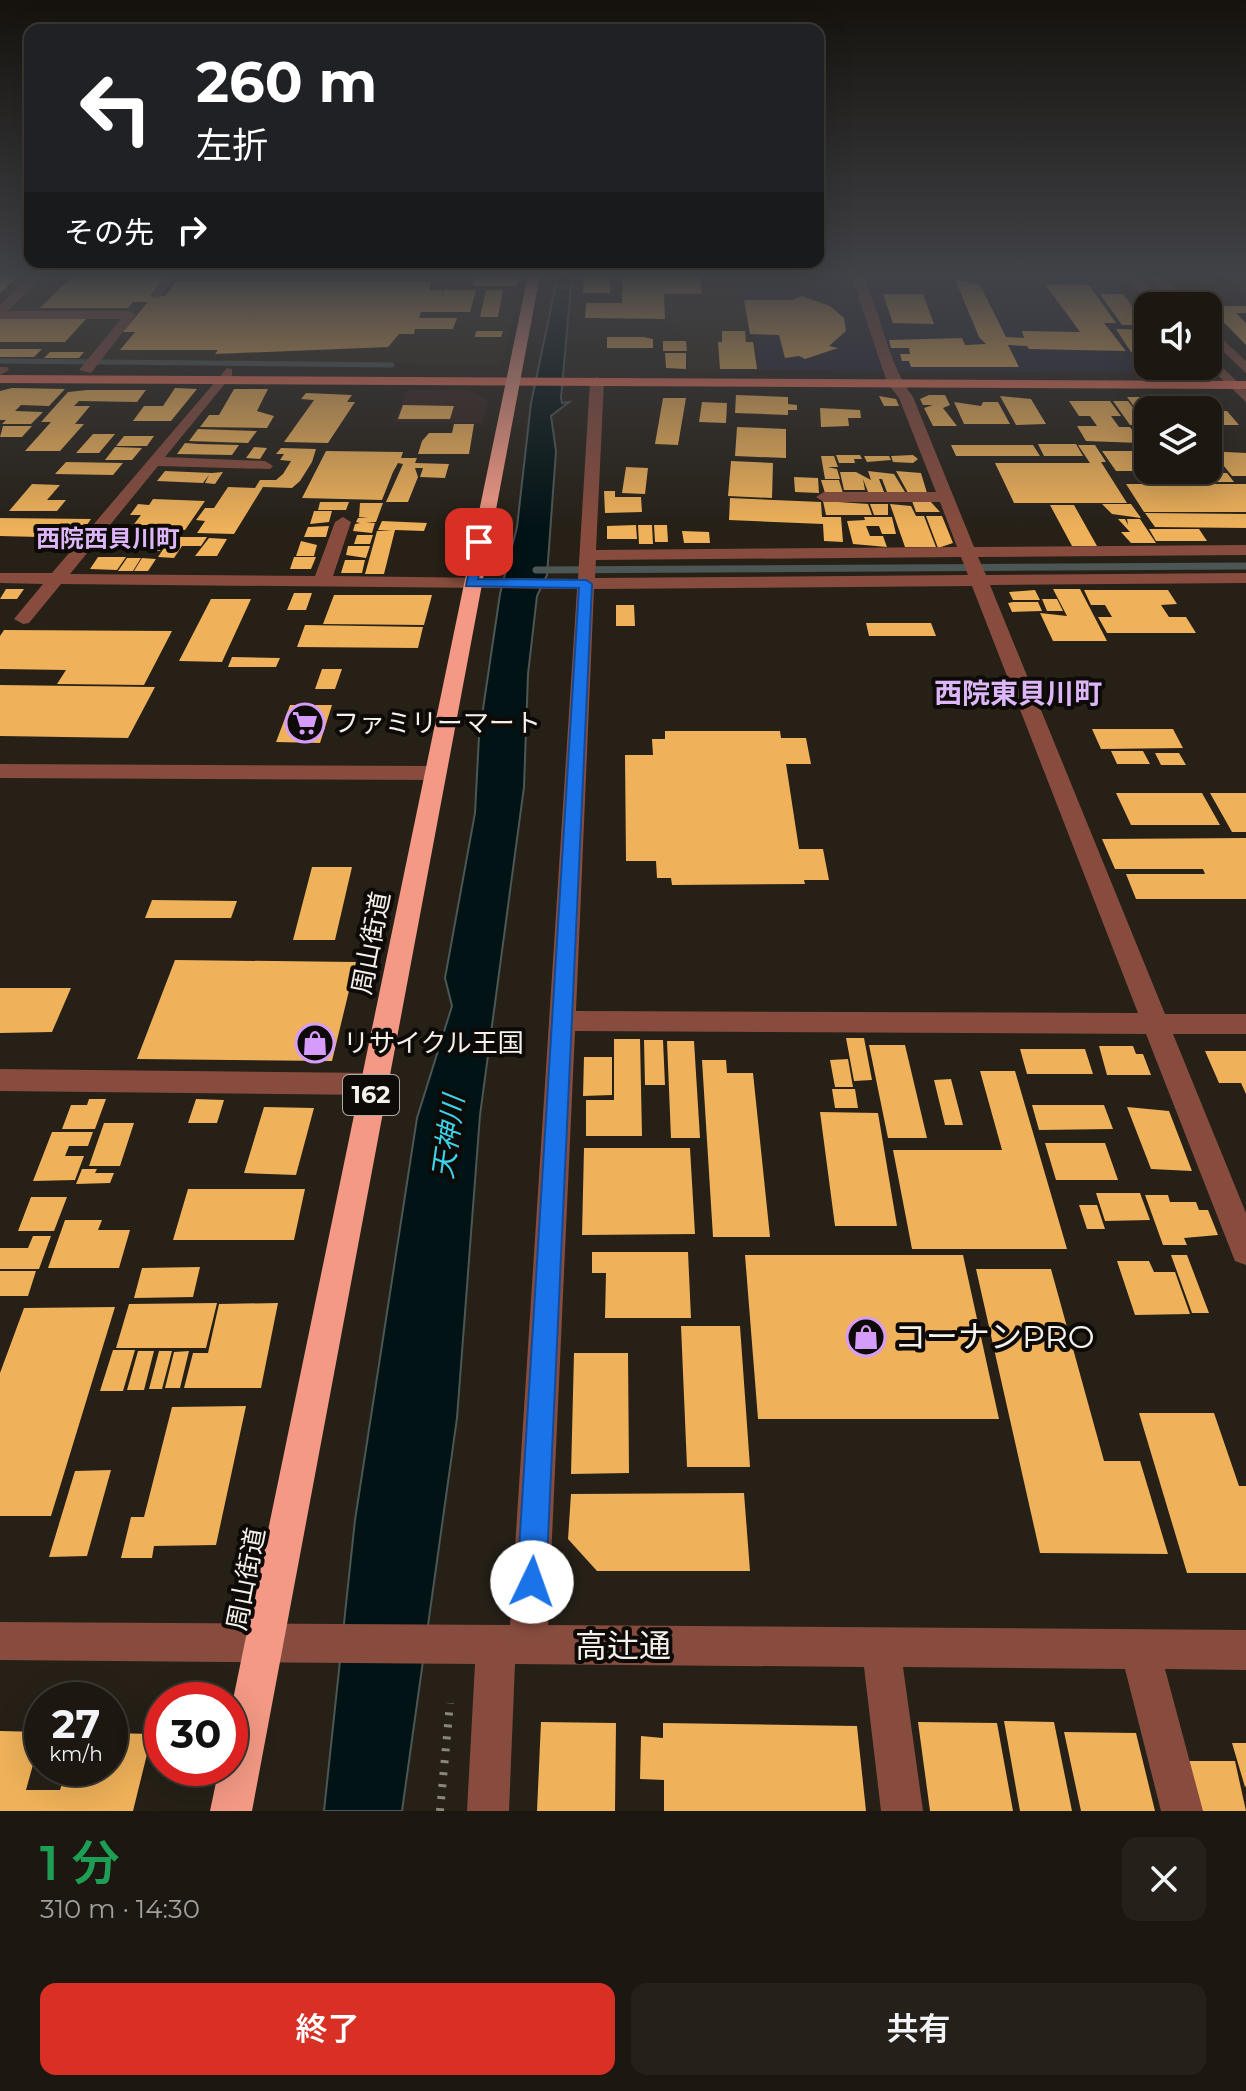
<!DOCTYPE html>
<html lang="ja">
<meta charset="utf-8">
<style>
:root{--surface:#1c1811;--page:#25211a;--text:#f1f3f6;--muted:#a0a09f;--line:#3a3731;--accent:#d93025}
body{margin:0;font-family:Montserrat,"Noto Sans JP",sans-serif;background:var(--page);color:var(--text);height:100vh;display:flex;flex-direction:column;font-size:30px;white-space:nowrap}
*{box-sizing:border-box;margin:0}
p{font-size:26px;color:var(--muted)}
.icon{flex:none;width:44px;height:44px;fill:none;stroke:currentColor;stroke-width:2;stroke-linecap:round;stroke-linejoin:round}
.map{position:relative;height:1811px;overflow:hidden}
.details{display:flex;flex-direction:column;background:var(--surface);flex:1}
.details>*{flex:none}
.hud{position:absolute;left:24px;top:24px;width:800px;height:244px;border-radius:16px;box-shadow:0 8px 32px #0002,0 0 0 2px var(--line);background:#202124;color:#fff;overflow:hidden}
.buttons{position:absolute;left:1134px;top:292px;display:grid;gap:16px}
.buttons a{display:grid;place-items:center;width:88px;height:88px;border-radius:16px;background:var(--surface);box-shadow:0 8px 32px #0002,0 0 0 2px var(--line);font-size:40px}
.speed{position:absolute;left:24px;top:1682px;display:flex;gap:16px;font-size:40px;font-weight:700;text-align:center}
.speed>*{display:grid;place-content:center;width:104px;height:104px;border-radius:50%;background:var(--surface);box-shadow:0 8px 32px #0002,0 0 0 2px var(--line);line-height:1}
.speed small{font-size:20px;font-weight:400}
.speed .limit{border:12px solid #d22;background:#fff;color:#111}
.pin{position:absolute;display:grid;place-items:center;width:68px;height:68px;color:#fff;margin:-34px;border-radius:16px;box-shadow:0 4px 12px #0006}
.me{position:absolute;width:88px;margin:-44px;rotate:3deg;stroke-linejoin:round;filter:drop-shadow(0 0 6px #0008)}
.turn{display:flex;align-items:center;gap:28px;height:168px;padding:0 40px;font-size:36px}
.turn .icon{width:104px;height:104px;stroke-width:2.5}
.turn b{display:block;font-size:56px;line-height:68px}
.then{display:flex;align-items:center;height:76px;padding:0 40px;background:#0003;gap:16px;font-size:30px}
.round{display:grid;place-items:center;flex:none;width:84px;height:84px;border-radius:16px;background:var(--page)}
.headline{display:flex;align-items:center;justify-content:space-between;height:136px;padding:0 40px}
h1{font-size:48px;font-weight:600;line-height:60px;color:#1e9e55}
.cta{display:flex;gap:16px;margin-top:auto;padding:16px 40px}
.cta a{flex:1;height:92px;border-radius:16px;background:var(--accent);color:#fff;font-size:32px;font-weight:600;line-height:92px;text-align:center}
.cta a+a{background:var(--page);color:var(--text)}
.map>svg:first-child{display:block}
</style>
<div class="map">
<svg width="1246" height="1811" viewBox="0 0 1246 1811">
<rect width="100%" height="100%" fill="#262017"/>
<path fill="#36231e" d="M407 390H468L488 399 482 423 394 422Z"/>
<path fill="#2f2717" d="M0 275H523L501 365 0 359Z
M701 275H736L748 334 755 335 759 370 688 369 687 341 666 319 664 294H702Z"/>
<path fill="#292636" d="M736 275H1107L1148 322V366H1172L1157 373 759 370 755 335H748Z"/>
<path fill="#1e5039" d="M212 275H466L454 280 209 279Z"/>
<path fill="#021315" stroke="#4b5655" stroke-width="2" d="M558 275H572L561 398 562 403 569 402 551 416 556 451 547 575 537 596 528 674 524 787 480 1115 457 1418 402 1811H324L355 1520 417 1118 452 1006 445 978 475 813 479 736 500 594 517 527 531 403Z"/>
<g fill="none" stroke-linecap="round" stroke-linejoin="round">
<path stroke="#4b5655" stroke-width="5" d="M0 361 392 365"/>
<path stroke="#4b5655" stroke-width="7" d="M536 570 1246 566"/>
</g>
<path fill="#efb159" d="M0 275H20L0 293Z
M73 275H167L150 296H165L176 282H431L429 290H443L441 299 444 290H476L470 312H421L419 318H457L453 329H415L414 334H399L388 347 215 354 218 350H120L135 332H123L148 302H133L128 308H40Z
M475 275H519L517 286H472Z
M584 275H610V293H583Z
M623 275H700L702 294H664L665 319 585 318 586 303H622Z
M955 279 980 285 1006 337 1024 338 1022 331 1080 332 1045 284 1089 285 1116 323H1104L1126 351 1029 349 1027 346 1008 345 1019 367H911L909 361H902L900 354H910L909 348H891L889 340 962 338 965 345 986 344 979 337Z
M486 290H503L498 317H480Z
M883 294H923L934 324 893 323Z
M1100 294H1123L1146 325H1122Z
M802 296 830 306 844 318 846 331 829 346 838 348 805 359 799 356 785 358 779 335 750 334 744 300H793Z
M1208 306H1246V313H1236L1246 323V345Z
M0 319H86L65 342H0Z
M1116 329 1148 330V352H1131Z
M476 331H503L501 337H475Z
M722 331H745L746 342H753L757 369H720L718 342H722Z
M607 337H644L653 339V348H607Z
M663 341H686L687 351H663Z
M0 349H42L34 357H0Z
M50 352H84L79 358H44Z
M665 353H686V369L666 368Z
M12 388 65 389 49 406 21 405 15 411 43 412 31 424H2L6 420H0V391Z
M175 388 197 389 171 421H133L144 406H163Z
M234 389H268L257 411 274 416 267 428 200 427 209 415H219Z
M87 390H146L137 402 79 401 74 406H90L75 424H84L60 451H25L51 422H41L68 392Z
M306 393 352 395 347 402H355L328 443 284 442 314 400 301 399Z
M736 395 788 397V404L797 405V410H788V415L735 413Z
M929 395H945L950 405 943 408 957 426H933L924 408 933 405H923L920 399Z
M879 396 896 399 899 406H884Z
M1000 396 1031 399 1046 424 1016 425Z
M1127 397H1142L1149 406H1143L1148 411V420H1144Z
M663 398H686L678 445 655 444Z
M1145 399H1159L1167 410H1154Z
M1069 401H1110L1121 416H1111L1119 427H1130L1141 443 1086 441 1077 426H1097L1090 416H1079Z
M1113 401H1128L1146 425H1130Z
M702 402 727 403 726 423 699 422Z
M954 402 981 406 983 402H998L1010 424H964Z
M403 405 454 406 450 419H398Z
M820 408 860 410 861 418H848L849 426 821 427Z
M1208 411H1227L1239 425H1208Z
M454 424H474L469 454H418L422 441 429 433H452Z
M3 426H32L22 437H0Z
M737 427 786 429V458L735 456Z
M198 429 257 431 248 443 189 441Z
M93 434H115L99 453H76Z
M124 436H154L147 446H116Z
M185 443 198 444 239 445 232 455 177 454Z
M1038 444H1076L1083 456H1044Z
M951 445H1033L1040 456H956Z
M1078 445H1095L1106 462H1101L1127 503H1014L995 463H1090Z
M115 447 142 448 132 460H105Z
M254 447 267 448 260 459 246 458Z
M281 448 316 449 312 462 300 481 292 488 263 487 234 534 197 533 205 521 196 520 205 508H214L228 487 255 488 260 480H276L283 474 291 461 280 460 284 454H276Z
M326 451 403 452 401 458H417L415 463 449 464 445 478 420 477 423 468H415L418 477 408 502H386L403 464 398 463 393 472 382 500 302 498Z
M1102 451H1148V471H1116Z
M1208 451 1246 453V476H1232L1224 466H1208Z
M836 455H860L862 459H854L855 463H839Z
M913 455 918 459 913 463 893 462 891 456Z
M821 456H834L838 467H828L837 469 840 479H825Z
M864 456H889L891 460 867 462Z
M731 461 773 463 772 498 728 496Z
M66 462 123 463 113 475 55 474Z
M626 467 648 468 645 494 622 493Z
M165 471 212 473 223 472 215 484 205 483 209 475 203 483 157 481Z
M868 471 894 474 905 492H887L882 479H879L884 492H868L863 479 865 490H844L840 472H856L871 480Z
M896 471 921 473 927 493H908Z
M1157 473H1227L1234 482H1163Z
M794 477 818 478 819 493 795 492Z
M821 480H839L843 493H825Z
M32 484 60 485 47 500H66L57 511H9Z
M1126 484H1246V512H1144Z
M604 491H615V497H641L642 512 605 513Z
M730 498 821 502 822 517H841L843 542 824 541 823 524 729 520Z
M153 499 205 501 185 530 131 528 141 515H130L138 504 149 505Z
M823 501 868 504 872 515H826Z
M912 501H930L940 512H916Z
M320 502H349L346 510H318Z
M360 503H383L376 522H366L375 523 372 533 353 531 355 524 360 523 356 522 358 518 368 517H359Z
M870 504H888V515H874Z
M890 504 911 506 916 516H924L936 547H905Z
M1102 504H1131L1141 518 1112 514Z
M1050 505H1074L1097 546H1072Z
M314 511H332L329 522 310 524Z
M1145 513 1246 514V528L1155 527Z
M926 516H942L953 543 938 548Z
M864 517H892L896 534H882L879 526H866L870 536H883L887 547 853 544 847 521 865 520Z
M0 518 91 519 78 538 0 536Z
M1118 519H1125L1128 525 1127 519H1140L1156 543H1131L1121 532H1130Z
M382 521 427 523 424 531 395 530 384 574H365L377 531H392L378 530Z
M636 525 637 539H607V526Z
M638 525H652L653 544H639Z
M654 525H667L668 542H655Z
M329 526 326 537H304L308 527Z
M1149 529H1199L1207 541H1156Z
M682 531 709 532 710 543H684Z
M115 533 143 534 133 548H105Z
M357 535H373L370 544H354Z
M144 536H170L160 551H148L153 541 148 548H135Z
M171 537H207L201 546H182L174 558 158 557Z
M209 538 227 539 217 556H195Z
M301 541 317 545 314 556H296Z
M348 546H370L366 558 346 555Z
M98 557H126L117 570 90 569Z
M294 557H316L311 569H290Z
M127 558H141L133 571H118Z
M142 558 156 559 148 571H134Z
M345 560H365L362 573H341Z
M6 589H24L17 599H0Z
M1053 589H1080L1107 641H1053L1040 613 1067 616Z
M1035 590 1040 600H1013L1009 592Z
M1084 590H1168L1177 604 1161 605 1169 617H1186L1196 633H1107L1098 617H1112L1105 605H1091Z
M294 593H312L306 610H287Z
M334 595H432L424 625 323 624Z
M211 599H251L222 662 179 661Z
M1042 599H1057L1063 611H1047Z
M1013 602H1038L1042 611 1012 612 1008 603Z
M616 605H634L635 626H616Z
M866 623H931L936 636H869Z
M305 625 423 627 418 648 297 647Z
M4 630 172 631 144 685 57 684 66 670 0 669V636Z
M232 657 280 658 276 667H228Z
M322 669H342L335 689H315Z
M0 685 155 687 128 738 0 736Z
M290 705H332L320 743 276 742Z
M1092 729H1173L1183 748 1101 749Z
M665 731H780L781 738H806L811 764H786L799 849H823L829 880H804L805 884 672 885 671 878H657L656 861H626L625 755H653L652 739H665Z
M1111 751H1143L1150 764H1117Z
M1155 753H1179L1186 765H1161Z
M1116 793H1202L1220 825H1131Z
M1210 793H1246V832H1232Z
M1246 838V899H1136L1126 874H1205L1203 869H1115L1102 839Z
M312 867H352L335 940H293Z
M152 900 237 901 231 918H145Z
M175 960 356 962 332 1061 137 1059Z
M0 988H71L52 1032 0 1033Z
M846 1038H864L872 1080 854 1081Z
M614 1039H640L642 1136H586V1100H614Z
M644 1040H663L665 1085H645Z
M667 1041H694L700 1138H671Z
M869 1045H905L927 1138H888Z
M1099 1046H1133L1136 1054H1143L1151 1075H1107Z
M1020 1049H1085L1093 1074H1027Z
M1205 1051H1246V1094L1241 1083H1219Z
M584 1057H612V1095L583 1096Z
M848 1059 853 1087H835L830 1060Z
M702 1060H726L727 1073H753L770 1237H713Z
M980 1071H1015L1067 1249H912L893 1150H1002Z
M951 1079 963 1125H945L934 1080Z
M832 1089H855L858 1108H835Z
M89 1099H106L95 1129H62L71 1105H87Z
M196 1099 224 1100 217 1123H188Z
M1032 1105H1104L1113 1129 1039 1130Z
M264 1107 314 1108 296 1175 244 1173Z
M1127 1107 1169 1111 1192 1171 1151 1169Z
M820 1112 878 1113 897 1226H835Z
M104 1123H134L120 1166H89Z
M52 1132H93L88 1146H69L65 1156H84L75 1180 33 1181Z
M1045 1143H1105L1118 1180H1056Z
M584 1148H690L695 1234 582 1235Z
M82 1169H97L95 1173H114L110 1183 76 1184Z
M188 1189H305L294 1240H173Z
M1096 1193H1140L1150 1220 1105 1221Z
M1145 1195H1168L1170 1202H1196L1199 1210H1208L1218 1235 1184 1238 1187 1245H1163Z
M31 1197H67L54 1231H18Z
M1079 1205H1097L1105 1229H1087Z
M65 1220H102L98 1230H130L119 1268H48Z
M33 1236H51L39 1269H0V1248H28Z
M592 1252H688L691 1318H605L606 1273H592Z
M745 1255H963L999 1419H758Z
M1171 1255H1187L1209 1313H1192Z
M1117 1261H1149L1154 1272H1175L1190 1314 1135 1315Z
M200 1267 193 1297 134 1298 142 1268Z
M976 1269H1051L1104 1461H1140L1168 1554 1040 1553Z
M0 1271H36L28 1296H0Z
M217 1303 206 1348H116L129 1304Z
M278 1303 261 1388H184L193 1353H208L219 1304Z
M115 1307 51 1516H0V1373L24 1308Z
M681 1326H740L750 1467H687Z
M113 1350H135L123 1391H100Z
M138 1351H154L144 1390H127Z
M159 1351H172L162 1389H149Z
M189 1351 180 1388H165L174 1352Z
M574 1353H628L629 1473 571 1474Z
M246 1406 216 1545 154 1546 152 1558H121L131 1517H144L172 1407Z
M1139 1413H1214L1239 1486H1246V1573H1187Z
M111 1470 87 1556 49 1557 75 1471Z
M744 1493 750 1571H597L568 1539 571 1494Z
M1004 1721 1054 1722 1072 1811H1020Z
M541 1722 616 1723 615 1811H537Z
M918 1722 997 1723 1013 1811H930Z
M663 1723 857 1726 866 1811H664V1780L640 1779 641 1736 663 1738Z
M0 1731 42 1732 26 1790H60L67 1768H110V1733L152 1734 133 1811H0Z
M1064 1732 1136 1733 1155 1811H1081Z
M1232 1743H1246V1786L1245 1787Z
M1183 1761H1235L1246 1811H1197Z"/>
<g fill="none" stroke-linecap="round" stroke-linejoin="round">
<path stroke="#8a867d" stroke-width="3" stroke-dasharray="1 3" stroke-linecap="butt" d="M553 288H580"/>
<path stroke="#8a867d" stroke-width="8" stroke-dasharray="3 9" stroke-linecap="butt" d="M440 1811 450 1703"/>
<path fill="#874c3e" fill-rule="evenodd" d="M32 275H44L8 311H130L136 315 91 373 79 370 121 319H0V305Z
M166 275H177L159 298H151Z
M851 275H862C882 315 887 362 913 397L974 547 1246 545V555L978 557 986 575 1246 573V583L990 585 1165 1014H1246V1034H1173L1246 1213V1265L1235 1261 1231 1251 1146 1034 575 1031 548 1625 1246 1630V1670L1165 1669 1203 1811H1161L1125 1669 903 1667 923 1811H881L864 1667 515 1664 509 1811H467L475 1664 0 1660V1622L510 1625 577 589 61 584 29 623 23 624 14 619 43 584 0 583V573H52L227 368 232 369V375L165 457 265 461 273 466 270 469 158 466 70 574 315 576 335 522 343 517 351 522 333 576 578 579 590 381 597 377 604 381 596 550 957 547 940 502H824L816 497 824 492H936L899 398 887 382ZM961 557 968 575 595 578 596 560ZM972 586 1138 1013 576 1011 594 589Z
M1125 275H1136L1165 306H1152Z
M1148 275H1160L1190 306H1177Z
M1208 326 1246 361V373L1208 337Z
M1208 354 1246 390V402L1208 366Z
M0 367H7L9 370 0 375Z
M0 764 436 766 447 773 436 780 0 778Z
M0 1069 374 1073 384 1076 388 1084 384 1092 374 1095 0 1091Z"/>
<path fill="#ed7157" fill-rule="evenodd" d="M0 375 1246 381V389L0 383Z"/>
<path fill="#f39985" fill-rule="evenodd" d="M528 275H540L252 1811H210L219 1768H230V1714Z"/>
</g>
<linearGradient id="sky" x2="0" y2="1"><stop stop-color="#15120d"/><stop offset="0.52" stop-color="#414247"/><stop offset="1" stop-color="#414247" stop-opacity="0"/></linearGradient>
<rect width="1246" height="529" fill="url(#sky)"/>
<path fill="#1a73e8" stroke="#114b97" stroke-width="2" d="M475 540 486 542 478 579 586 580 592 584 546 1582 542 1592 532 1596 521 1592 517 1582 579 588 466 586Z"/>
<defs>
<symbol id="supermarket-ring" viewBox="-11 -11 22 22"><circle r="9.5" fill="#0d0a07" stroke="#d59cfb" stroke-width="1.5"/><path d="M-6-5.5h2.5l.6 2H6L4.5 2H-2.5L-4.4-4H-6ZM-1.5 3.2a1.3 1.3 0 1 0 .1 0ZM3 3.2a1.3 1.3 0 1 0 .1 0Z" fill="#d59cfb"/></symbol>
<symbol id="shop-ring" viewBox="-11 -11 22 22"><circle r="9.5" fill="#0d0a07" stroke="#d59cfb" stroke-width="1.5"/><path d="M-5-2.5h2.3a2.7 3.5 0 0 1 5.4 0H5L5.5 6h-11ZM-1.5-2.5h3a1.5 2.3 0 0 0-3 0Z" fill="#d59cfb"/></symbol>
</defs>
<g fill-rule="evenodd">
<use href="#supermarket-ring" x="283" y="701" width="44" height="44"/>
<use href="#shop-ring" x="293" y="1021" width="44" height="44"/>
<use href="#shop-ring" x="844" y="1315" width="44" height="44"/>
</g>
<g text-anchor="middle" stroke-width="8" stroke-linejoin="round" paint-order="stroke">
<g font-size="24" font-weight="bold" fill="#ddb6f9" stroke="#0d0a07">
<text x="108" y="547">西院西貝川町</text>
</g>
<rect fill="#0d0a07" stroke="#afaca6" stroke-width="2" x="343" y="1075" width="56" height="40" rx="6"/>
<g font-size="24" font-weight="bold" fill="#f4f1ea">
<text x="371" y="1103">162</text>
</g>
<g font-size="26" fill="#f4f1ea" stroke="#0d0a07" text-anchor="start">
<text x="333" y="732">ファミリーマート</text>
<text x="343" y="1052">リサイクル王国</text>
</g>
<g font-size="26" fill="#f4f1ea" stroke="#0d0a07">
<text transform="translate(371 943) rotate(-79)" y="9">周山街道</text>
<text transform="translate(246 1579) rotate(-79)" y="9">周山街道</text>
</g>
<g font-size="28" font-weight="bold" fill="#ddb6f9" stroke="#0d0a07">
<text x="1018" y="703">西院東貝川町</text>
</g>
<g font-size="28" font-style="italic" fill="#3ad4e8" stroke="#0d0a07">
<text transform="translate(448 1137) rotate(-82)" y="10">天神川</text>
</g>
<g font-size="32" fill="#f4f1ea" stroke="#0d0a07" text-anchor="start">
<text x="894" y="1348">コーナンPRO</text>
</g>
<g font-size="32" fill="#f4f1ea" stroke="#0d0a07">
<text x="623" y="1657">高辻通</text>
</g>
</g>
</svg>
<div class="buttons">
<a><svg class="icon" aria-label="sound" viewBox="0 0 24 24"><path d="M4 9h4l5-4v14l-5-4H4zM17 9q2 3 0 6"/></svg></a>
<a><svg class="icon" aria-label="layers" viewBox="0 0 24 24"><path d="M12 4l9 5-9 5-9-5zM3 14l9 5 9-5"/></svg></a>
</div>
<div class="speed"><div>27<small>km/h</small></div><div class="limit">30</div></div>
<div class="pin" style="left:479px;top:542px;background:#d93025"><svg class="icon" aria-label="arrive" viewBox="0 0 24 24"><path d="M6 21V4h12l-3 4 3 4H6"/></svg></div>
<svg class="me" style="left:532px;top:1582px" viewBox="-20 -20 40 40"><circle r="19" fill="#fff"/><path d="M0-13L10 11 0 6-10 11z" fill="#1a73e8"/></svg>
<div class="hud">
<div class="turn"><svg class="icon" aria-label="left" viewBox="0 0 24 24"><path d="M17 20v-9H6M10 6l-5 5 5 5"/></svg><div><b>260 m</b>左折</div></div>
<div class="then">その先<svg class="icon" aria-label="right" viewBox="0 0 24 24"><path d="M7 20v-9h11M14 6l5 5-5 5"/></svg></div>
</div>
</div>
<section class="details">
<div class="headline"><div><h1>1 分</h1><p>310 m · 14:30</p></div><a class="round"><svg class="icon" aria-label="close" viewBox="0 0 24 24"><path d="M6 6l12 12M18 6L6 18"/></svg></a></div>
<div class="cta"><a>終了</a><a>共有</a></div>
</section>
